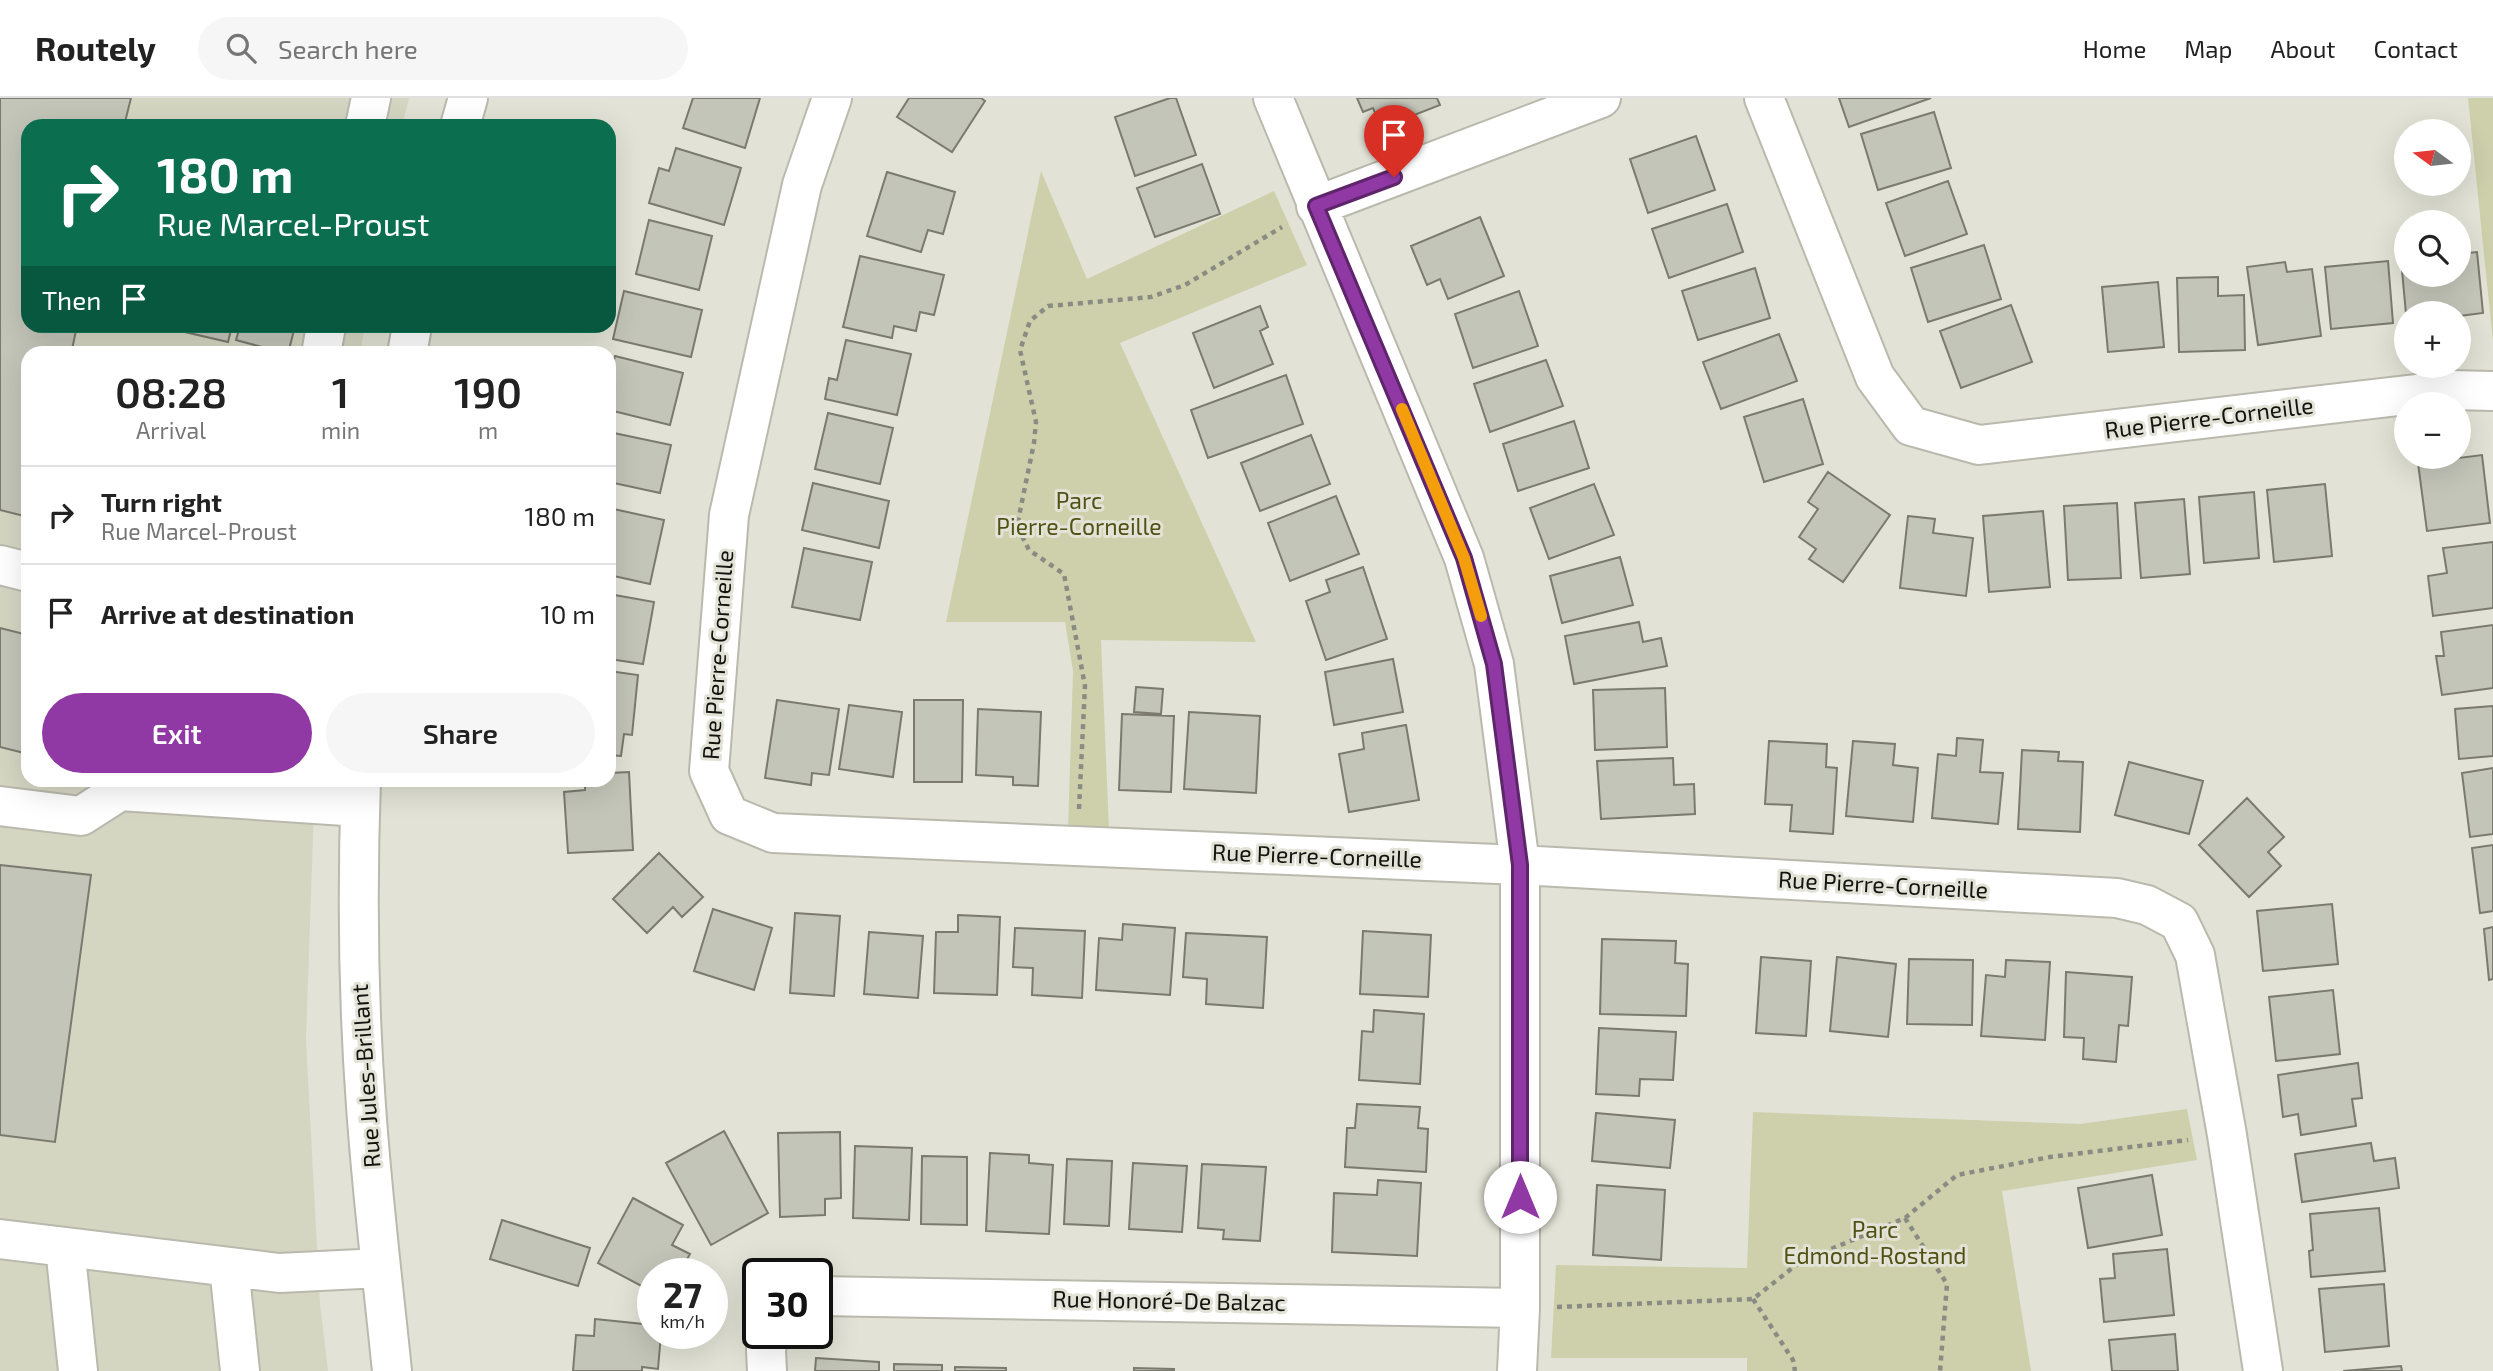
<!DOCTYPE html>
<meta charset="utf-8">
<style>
:root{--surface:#fff;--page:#f6f6f6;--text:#222;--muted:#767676;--line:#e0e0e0;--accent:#9039a5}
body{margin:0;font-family:"Exo 2",sans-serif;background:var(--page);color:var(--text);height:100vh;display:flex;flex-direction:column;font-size:26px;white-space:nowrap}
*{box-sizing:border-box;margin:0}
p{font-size:23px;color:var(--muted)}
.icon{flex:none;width:38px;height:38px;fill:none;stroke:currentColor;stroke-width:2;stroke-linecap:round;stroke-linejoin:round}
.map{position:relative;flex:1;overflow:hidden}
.details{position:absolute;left:21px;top:248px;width:595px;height:441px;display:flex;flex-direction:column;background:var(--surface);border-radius:21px;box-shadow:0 7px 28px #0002}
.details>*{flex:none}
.banner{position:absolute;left:21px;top:21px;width:595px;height:214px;border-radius:21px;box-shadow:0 7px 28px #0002;background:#0b6e4f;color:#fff;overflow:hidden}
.needle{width:46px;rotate:285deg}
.tools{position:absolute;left:2394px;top:21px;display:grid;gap:14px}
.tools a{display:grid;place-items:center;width:77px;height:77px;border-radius:50%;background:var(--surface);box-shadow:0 7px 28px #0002;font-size:35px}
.speed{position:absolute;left:637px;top:1160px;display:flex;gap:14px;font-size:35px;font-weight:700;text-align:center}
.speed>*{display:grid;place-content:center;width:91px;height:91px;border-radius:50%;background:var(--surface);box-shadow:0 7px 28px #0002;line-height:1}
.speed small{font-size:18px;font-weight:400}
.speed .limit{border:4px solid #111;border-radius:10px;background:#fff;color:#111}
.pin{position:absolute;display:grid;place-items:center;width:60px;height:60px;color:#fff;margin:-72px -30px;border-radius:50% 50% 50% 0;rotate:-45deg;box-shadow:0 0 7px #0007}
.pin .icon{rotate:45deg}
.me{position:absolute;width:77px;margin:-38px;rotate:0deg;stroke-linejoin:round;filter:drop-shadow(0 0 5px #0008)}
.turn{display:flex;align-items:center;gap:24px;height:147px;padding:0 21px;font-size:32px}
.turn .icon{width:91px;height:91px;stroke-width:2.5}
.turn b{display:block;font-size:49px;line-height:60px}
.then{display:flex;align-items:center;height:66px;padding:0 21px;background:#0003;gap:14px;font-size:26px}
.eta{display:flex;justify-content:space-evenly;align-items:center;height:119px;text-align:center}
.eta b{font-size:42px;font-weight:600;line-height:49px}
.primary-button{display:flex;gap:14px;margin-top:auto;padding:14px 21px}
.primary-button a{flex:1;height:80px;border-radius:42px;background:var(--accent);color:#fff;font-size:28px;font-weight:600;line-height:80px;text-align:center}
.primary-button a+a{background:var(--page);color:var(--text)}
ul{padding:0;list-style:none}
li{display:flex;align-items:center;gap:21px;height:98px;padding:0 21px;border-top:2px solid var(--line)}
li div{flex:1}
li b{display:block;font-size:26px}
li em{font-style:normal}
header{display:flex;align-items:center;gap:42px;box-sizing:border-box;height:98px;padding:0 35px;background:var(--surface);border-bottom:2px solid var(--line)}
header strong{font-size:33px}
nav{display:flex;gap:38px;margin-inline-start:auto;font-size:24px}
.search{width:490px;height:63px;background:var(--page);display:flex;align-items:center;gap:18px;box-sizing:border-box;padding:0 24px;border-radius:38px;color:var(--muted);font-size:26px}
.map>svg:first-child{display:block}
</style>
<header>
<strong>Routely</strong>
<div class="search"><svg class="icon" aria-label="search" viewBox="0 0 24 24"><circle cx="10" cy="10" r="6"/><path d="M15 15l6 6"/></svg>Search here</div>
<nav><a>Home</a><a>Map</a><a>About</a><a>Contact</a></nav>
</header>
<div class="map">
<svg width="2493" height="1273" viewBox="0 0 2493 1273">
<rect width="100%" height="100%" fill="#e2e3d6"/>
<path fill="#d5d6c2" d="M0 0H409L402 28H28V228H365L360 255 28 256V682L315 683 306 942 320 1205 328 1273H0Z"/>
<path fill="#ced0ac" d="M2468 0H2493V244Z
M1041 73 1087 181 1274 93 1307 167 1120 245 1256 544 1101 542 1109 732H1068L1073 573 1065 524H946Z
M2187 1011 2197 1062 2002 1093 2031 1273H1747V1260H1551L1556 1167 1747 1170 1753 1014 2080 1026Z"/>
<path fill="#c4c5b9" stroke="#7a7a6f" stroke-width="2" d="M0 0H131L124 28H28V228H77L71 256H28V419L0 412Z
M693 0H760L745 50 683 30Z
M909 0H981L985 3 952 54 897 19Z
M1170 0H1176L1196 57 1135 78 1115 19Z
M1357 0H1437L1440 7 1381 30 1373 10 1363 14Z
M1839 0H1931L1849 29Z
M1934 14 1951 70 1878 92 1861 36Z
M1696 38 1715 92 1648 115 1630 61Z
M676 50 741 70 724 127 649 105 659 70 669 73Z
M1202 66 1220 116 1155 139 1137 90Z
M887 74 955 94 943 136 928 132 921 154 867 138Z
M1948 83 1967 136 1905 158 1886 105Z
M1727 106 1743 154 1669 180 1652 131Z
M1480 119 1504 178 1448 201 1440 181 1427 187 1411 148Z
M649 122 712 138 699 192 636 176Z
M1984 147 2001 201 1928 224 1911 170Z
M2477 154 2483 215 2459 218V215L2406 216 2401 161H2406V177H2459V156Z
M860 158 944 177 934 217 920 214 916 233 894 228 892 240 843 229Z
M2388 163 2393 225 2331 231 2325 169Z
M2285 164 2287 174 2312 171 2321 238 2258 247 2247 169Z
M1755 170 1770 220 1698 242 1682 193Z
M2218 179V198L2244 197 2245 252 2179 254 2177 180Z
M2158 184 2164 249 2108 254 2102 189Z
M624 193 702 212 691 259 613 241Z
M1519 193 1538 248 1473 270 1455 216Z
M2011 207 2032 264 1961 290 1940 233Z
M1260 208 1268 229 1260 233 1273 266 1214 290 1193 235Z
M178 228H232L228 244 176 232Z
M240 228H295L288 256 236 242Z
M1779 236 1797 283 1721 311 1703 264Z
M846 242 911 256 897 317 825 301 829 280 837 282Z
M615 258 683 275 670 327 609 312V281Z
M1546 262 1563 308 1490 334 1474 286Z
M1286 277 1303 326 1208 360 1191 312Z
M1803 301 1823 366 1764 384 1744 319Z
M828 315 893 330 880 386 815 371Z
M1574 323 1589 370 1518 393 1503 346Z
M609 334 671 347 660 395 609 384Z
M1311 337 1330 386 1260 413 1241 365Z
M2482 357 2490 425 2427 433 2418 365Z
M1828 374 1890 417 1843 484 1809 461 1816 451 1799 439 1818 411 1808 404Z
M813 385 889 403 879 450 802 432Z
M1594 386 1614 437 1549 461 1530 410Z
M2325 386 2332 458 2274 464 2267 392Z
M2254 394 2259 460 2204 465 2199 399Z
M1336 398 1359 456 1290 483 1268 425Z
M2184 401 2190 476 2141 480 2135 405Z
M2117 405 2121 480 2068 482 2064 408Z
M609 410 664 422 650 486 609 477Z
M2043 413 2050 489 1989 494 1983 418Z
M1908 418 1935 421 1933 435 1973 440 1966 498 1900 490Z
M2493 444V510L2433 518 2428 478 2447 475 2443 450Z
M804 450 872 464 860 522 792 509Z
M1620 459 1633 507 1562 525 1550 478Z
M1363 469 1387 541 1326 562 1306 503 1330 494 1326 482Z
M609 496 654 504 643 566 609 561Z
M1639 524 1643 544 1661 540 1667 568 1574 586 1565 538Z
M2493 527V590L2442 597 2436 558H2444L2441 534Z
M0 530 28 537V656L0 649Z
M1393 561 1403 614 1334 627 1325 574Z
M609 573 638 577 632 637 624 636 621 658 609 657Z
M1136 589 1163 591 1161 616 1134 614Z
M1665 590 1667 649 1595 652 1593 592Z
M777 602 839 611 829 677 812 675 811 687 765 680Z
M914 602H963L962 684H914Z
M849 607 902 614 893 679 839 671Z
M2493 608V658L2459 661 2455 611Z
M978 611 1041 614 1038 688 1013 687V679L976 677Z
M1189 614 1260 618 1256 695 1184 691Z
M1122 616 1174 618 1171 694 1119 692Z
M1406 627 1419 702 1349 714 1339 656 1364 651 1362 635Z
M1957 640 1983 642 1980 674 2003 675 1998 726 1932 720 1938 656 1956 658Z
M1769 643 1827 646 1826 669 1837 670 1833 736 1790 733 1792 707 1765 706Z
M1853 643 1895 646 1893 667 1918 670 1913 724 1846 718Z
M2022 652 2059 654 2058 663 2083 664 2080 734 2018 731Z
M1673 660 1674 687 1694 686 1695 716 1601 721 1597 663Z
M2129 664 2203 683 2189 736 2115 717Z
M2493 670V736L2470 739 2462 675Z
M629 674 633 752 568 755 564 694 585 692V682H609V675Z
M2247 700 2284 739 2268 754 2281 768 2249 799 2199 747Z
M2493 747V813L2480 815 2472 750Z
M659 755 703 799 682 819 673 809 647 835 613 801Z
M0 767 91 777 55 1044 0 1037Z
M2332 806 2338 866 2263 873 2257 813Z
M713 811 772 830 754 892 694 873Z
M795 815 840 818 834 898 790 895Z
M958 817 1000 819 997 897 934 895 936 834H958Z
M1123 826 1175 830 1170 897 1096 892 1099 840 1122 842Z
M2493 829V881L2489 882 2484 831Z
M1015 830 1085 833 1082 900 1032 897 1033 870 1013 869Z
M1363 833 1431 837 1428 899 1360 896Z
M869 834 923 838 918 900 864 896Z
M1186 835 1267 839 1263 910 1206 906 1207 881 1183 879Z
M1602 841 1676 843 1675 865 1688 866 1686 918 1600 916Z
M1761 859 1811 863 1806 938 1756 935Z
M1837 859 1896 866 1888 939 1830 933Z
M1909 861 1973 862 1972 927 1907 926Z
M2006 862 2050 864 2045 942 1981 938 1986 877 2005 879Z
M2066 874 2132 879 2128 928 2119 927 2116 964 2083 961 2084 940 2064 939Z
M2333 892 2340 956 2276 963 2269 899Z
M1374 912 1424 916 1420 986 1359 982 1362 933 1373 934Z
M1599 930 1676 934 1673 982 1640 981 1639 998 1596 996Z
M2358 965 2362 1000 2352 1001 2356 1028 2301 1037 2298 1016 2283 1019 2278 977Z
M1357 1006 1420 1009 1418 1030 1428 1031 1426 1074 1345 1069 1347 1030H1355Z
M1596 1015 1675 1022 1670 1070 1592 1063Z
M724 1033 768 1115 711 1147 666 1065Z
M840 1034 841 1100 825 1101V1117L780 1119 778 1035Z
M2371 1045 2374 1063 2395 1060 2399 1090 2302 1104 2295 1056Z
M855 1048 912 1050 909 1122 853 1120Z
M990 1055 1029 1057V1065L1053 1067 1049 1136 986 1133Z
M922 1058 967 1059V1127L921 1126Z
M1067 1061 1112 1063 1109 1128 1064 1126Z
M1133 1065 1187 1068 1182 1134 1129 1131Z
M1202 1066 1266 1069 1260 1143 1223 1141 1224 1132 1198 1130Z
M2152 1077 2162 1137 2088 1150 2078 1090Z
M1378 1082 1421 1085 1417 1158 1332 1154 1334 1095 1377 1097Z
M1597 1087 1665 1092 1661 1162 1593 1157Z
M633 1100 683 1127 672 1147 690 1156 679 1176H653V1194L598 1165Z
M2379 1110 2385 1173 2311 1179 2309 1153 2313 1152 2310 1116Z
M502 1122 590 1150 578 1188 490 1161Z
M2167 1151 2174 1217 2104 1224 2100 1181 2115 1180 2113 1156Z
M2384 1186 2389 1248 2325 1254 2319 1191Z
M595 1221 653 1227V1236H661L658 1271 642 1269V1273H573L576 1237 594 1238Z
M2175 1236 2178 1273H2112L2109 1242Z
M816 1260 879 1264V1273H815Z
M894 1266 942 1267V1273H894Z
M2401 1268 2402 1273H2343Z
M955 1269 1006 1270V1273H955Z
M1134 1270 1174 1271V1273H1134Z"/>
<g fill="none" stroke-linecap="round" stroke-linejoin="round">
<defs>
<path id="minor" d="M832 0 802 87 729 417 709 673 729 717 773 735 1520 767 2117 800 2147 807 2179 824 2195 857 2227 1037 2263 1273
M1273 0 1464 460 1494 566 1520 767V1210L1517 1273
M1764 0 1875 279 1911 328 1979 347 2450 292 2493 293
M365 28 371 0
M460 28 468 0
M1316 108 1601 0
M321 256 326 228
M407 256 412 228
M0 467 28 474
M361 682C357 791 358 899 366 1008 372 1096 383 1185 392 1273
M0 708 81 718 120 693 360 709
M0 1141 279 1175 381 1170
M65 1149 78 1273
M229 1169 240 1273
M817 1198 1520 1210
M767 1273 766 1252 769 1236"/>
</defs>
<use href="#minor" stroke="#b9b9ad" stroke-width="42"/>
<path stroke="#8a8b82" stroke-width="4.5" stroke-dasharray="5 5" stroke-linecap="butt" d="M1079 711 1085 588 1064 476 1029 452 1017 428 1034 345 1036 324 1020 252 1030 223 1048 208 1151 199 1185 187 1282 129
M1905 1120 1947 1186 1940 1273
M1753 1201 1793 1262 1795 1273
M1557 1209 1753 1201 1800 1164 1905 1120 1957 1077 2050 1059 2188 1042"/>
<use href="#minor" stroke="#fff" stroke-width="38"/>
</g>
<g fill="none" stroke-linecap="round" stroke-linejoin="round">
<defs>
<path id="route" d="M1394 79 1316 108 1464 460 1494 566 1520 767V1099"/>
</defs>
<use href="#route" stroke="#5e256b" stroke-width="18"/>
<use href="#route" stroke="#9039a5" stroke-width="12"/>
<path stroke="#f59e0b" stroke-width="12" d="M1402 311 1464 460 1481 518"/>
</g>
<g text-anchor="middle" stroke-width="6" stroke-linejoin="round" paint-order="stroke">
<g font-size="23" fill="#13130f" stroke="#e2e3d6">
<text transform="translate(2209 320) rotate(-7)" y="8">Rue Pierre-Corneille</text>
<text transform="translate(718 557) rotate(-86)" y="8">Rue Pierre-Corneille</text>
<text transform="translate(1317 758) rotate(2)" y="8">Rue Pierre-Corneille</text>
<text transform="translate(1883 787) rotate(3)" y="8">Rue Pierre-Corneille</text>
<text transform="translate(366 978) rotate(-94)" y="8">Rue Jules-Brillant</text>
<text transform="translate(1169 1203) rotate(1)" y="8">Rue Honoré-De Balzac</text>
</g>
<g font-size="23" fill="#515113" stroke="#e2e3d6">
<text x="1079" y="411">Parc<tspan x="1079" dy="26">Pierre-Corneille</tspan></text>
<text x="1875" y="1140">Parc<tspan x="1875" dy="26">Edmond-Rostand</tspan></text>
</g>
</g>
</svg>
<div class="tools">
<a><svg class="needle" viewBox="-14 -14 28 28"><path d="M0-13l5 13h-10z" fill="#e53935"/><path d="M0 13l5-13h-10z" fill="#767676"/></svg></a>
<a><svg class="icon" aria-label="search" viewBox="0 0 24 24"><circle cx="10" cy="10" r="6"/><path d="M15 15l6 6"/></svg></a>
<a>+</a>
<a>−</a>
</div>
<div class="speed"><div>27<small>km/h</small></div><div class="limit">30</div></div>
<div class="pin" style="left:1394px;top:79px;background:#d93025"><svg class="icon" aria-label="arrive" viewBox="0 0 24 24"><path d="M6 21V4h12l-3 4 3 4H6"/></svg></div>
<svg class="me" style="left:1520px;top:1099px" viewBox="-20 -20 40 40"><circle r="19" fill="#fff"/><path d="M0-13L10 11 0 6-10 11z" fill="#9039a5"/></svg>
<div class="banner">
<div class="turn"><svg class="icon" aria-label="right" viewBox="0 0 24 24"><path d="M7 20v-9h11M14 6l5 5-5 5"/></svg><div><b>180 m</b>Rue Marcel-Proust</div></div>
<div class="then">Then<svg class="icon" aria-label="arrive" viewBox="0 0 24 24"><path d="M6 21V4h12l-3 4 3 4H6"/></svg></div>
</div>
<section class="details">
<div class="eta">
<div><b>08:28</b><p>Arrival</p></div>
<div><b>1</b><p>min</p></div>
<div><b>190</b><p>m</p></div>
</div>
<ul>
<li><svg class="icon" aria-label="right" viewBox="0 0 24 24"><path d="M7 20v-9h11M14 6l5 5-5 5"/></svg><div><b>Turn right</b><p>Rue Marcel-Proust</p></div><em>180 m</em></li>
<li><svg class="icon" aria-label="arrive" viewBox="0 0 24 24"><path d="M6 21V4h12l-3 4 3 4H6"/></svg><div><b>Arrive at destination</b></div><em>10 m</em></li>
</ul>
<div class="primary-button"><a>Exit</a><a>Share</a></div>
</section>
</div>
